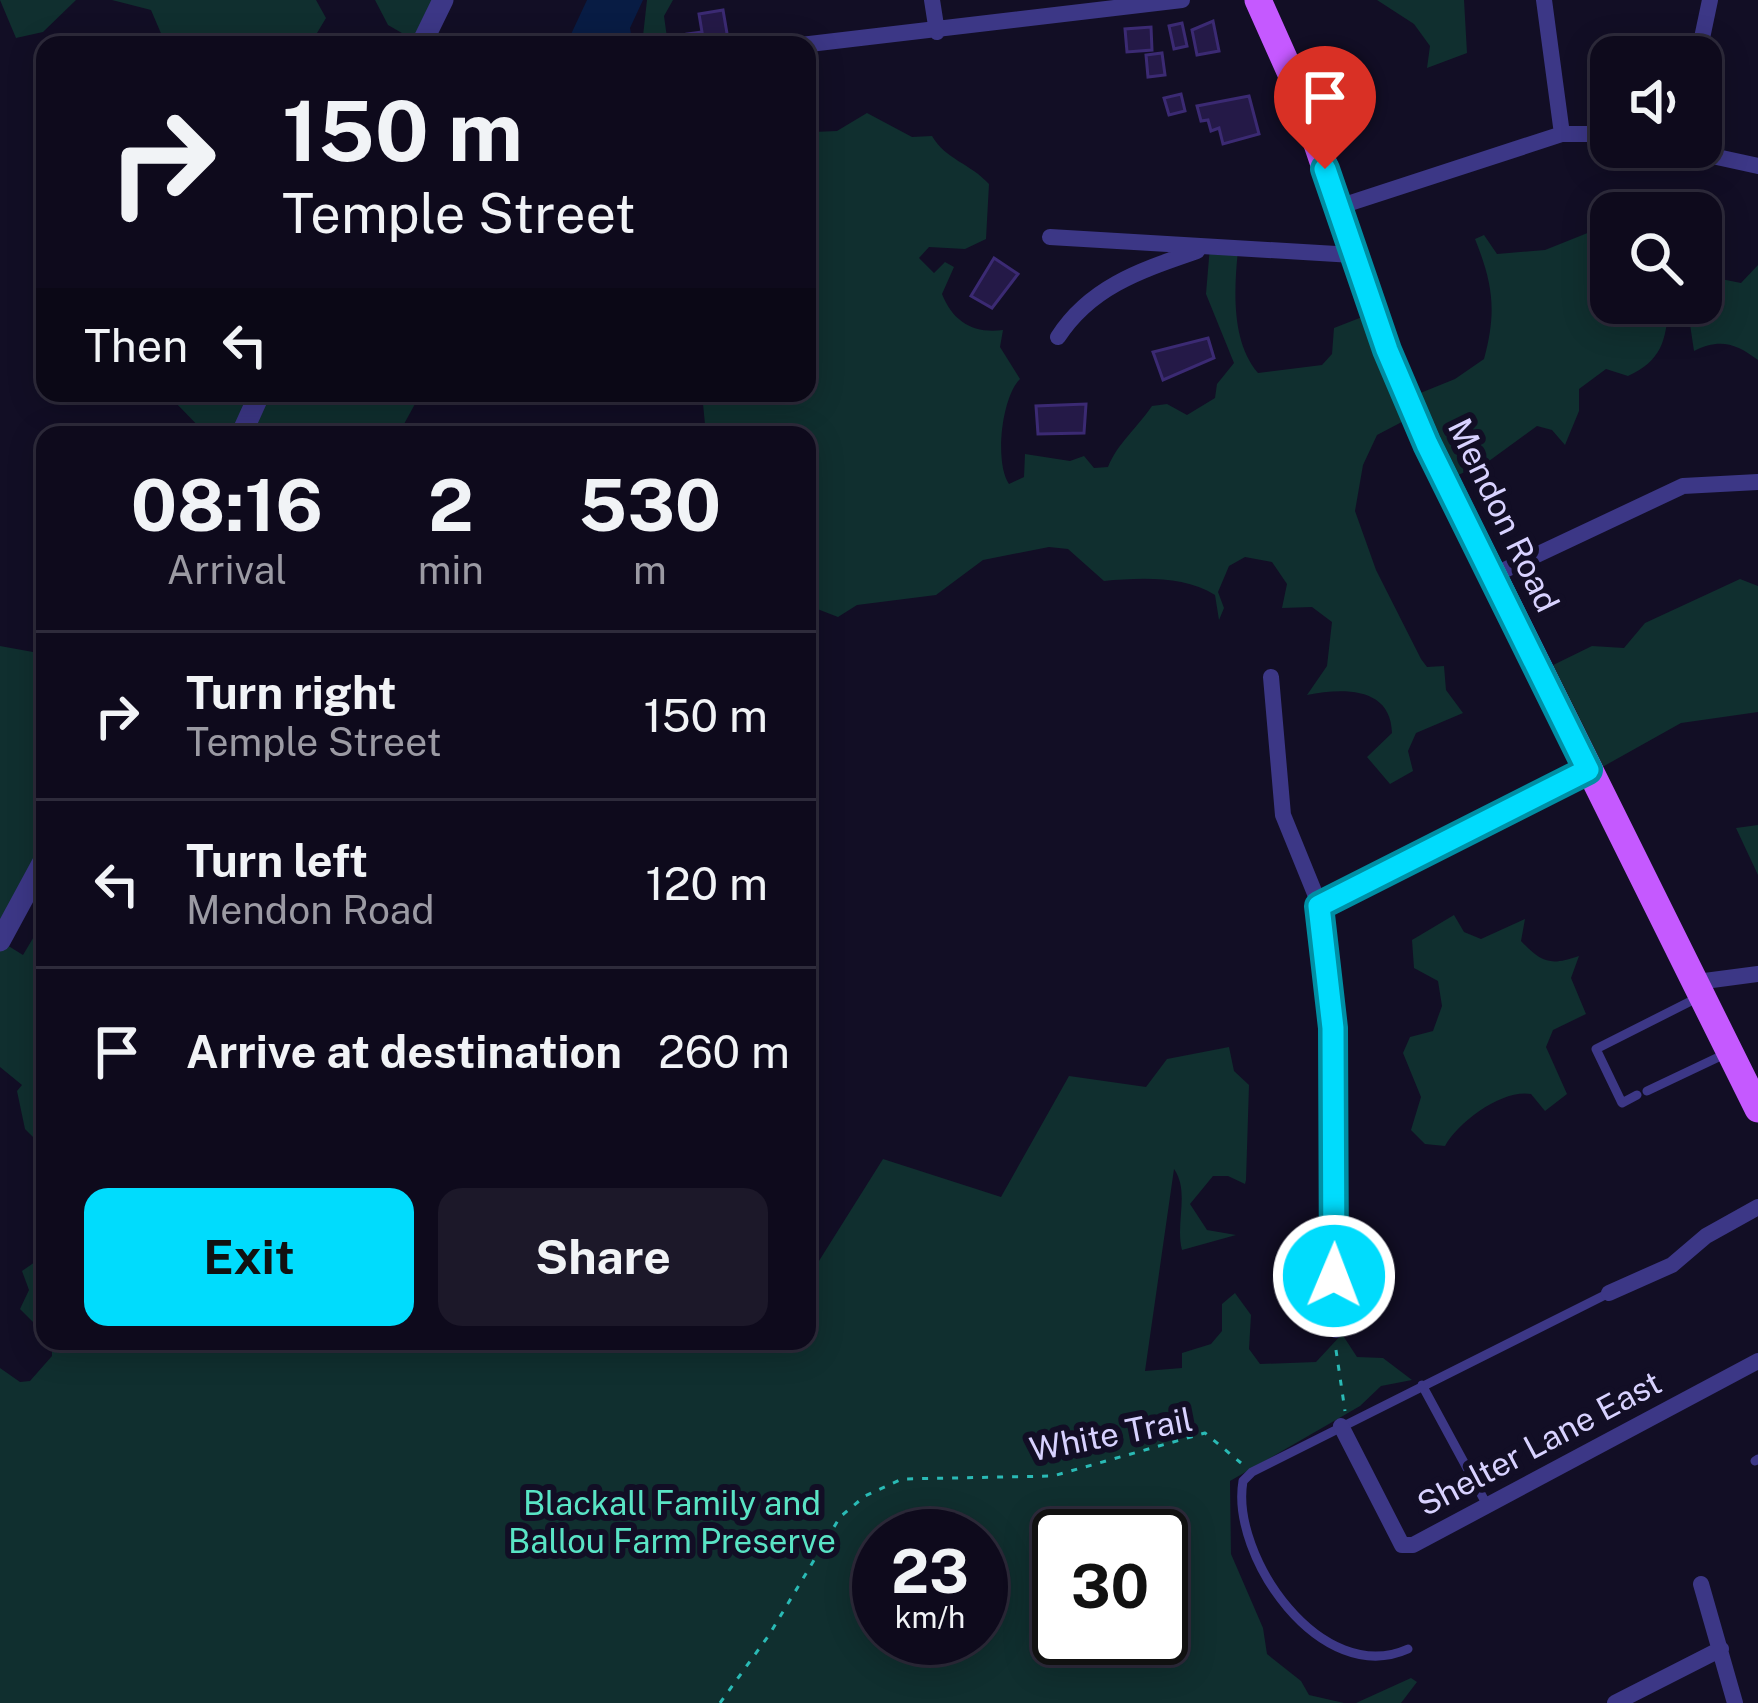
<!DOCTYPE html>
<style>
:root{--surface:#0e0a1c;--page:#1c1829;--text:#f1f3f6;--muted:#9b9aa3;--line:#2e2b3b;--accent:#00dcfd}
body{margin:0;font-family:"Public Sans",sans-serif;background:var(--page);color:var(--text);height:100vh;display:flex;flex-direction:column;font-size:45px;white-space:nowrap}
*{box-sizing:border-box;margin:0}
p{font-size:39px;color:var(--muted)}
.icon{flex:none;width:66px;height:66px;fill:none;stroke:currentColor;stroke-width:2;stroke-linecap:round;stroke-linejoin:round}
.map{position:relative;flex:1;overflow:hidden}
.panel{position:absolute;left:36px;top:426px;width:780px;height:924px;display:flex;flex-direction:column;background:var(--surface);border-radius:24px;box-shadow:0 6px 30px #0003,0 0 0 3px var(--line)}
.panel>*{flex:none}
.top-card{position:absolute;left:36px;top:36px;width:780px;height:366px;border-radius:24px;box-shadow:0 6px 30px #0003,0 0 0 3px var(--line);background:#0e0a1c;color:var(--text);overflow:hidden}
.controls{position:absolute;left:1590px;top:36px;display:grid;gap:24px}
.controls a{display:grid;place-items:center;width:132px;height:132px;border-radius:24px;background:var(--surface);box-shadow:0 6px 30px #0003,0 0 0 3px var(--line);font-size:60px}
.speed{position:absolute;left:852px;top:1509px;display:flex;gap:24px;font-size:60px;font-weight:700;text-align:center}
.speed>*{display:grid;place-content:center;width:156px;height:156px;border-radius:50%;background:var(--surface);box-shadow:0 6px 30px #0003,0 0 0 3px var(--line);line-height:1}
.speed small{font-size:30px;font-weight:400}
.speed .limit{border:6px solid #111;border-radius:18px;background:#fff;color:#111}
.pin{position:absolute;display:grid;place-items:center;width:102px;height:102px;color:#fff;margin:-123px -51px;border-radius:50% 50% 50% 0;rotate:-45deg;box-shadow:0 0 12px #0007}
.pin .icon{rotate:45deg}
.me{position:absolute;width:132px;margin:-66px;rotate:1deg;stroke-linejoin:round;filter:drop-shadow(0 0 9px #0008)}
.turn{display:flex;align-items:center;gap:42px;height:252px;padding:0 48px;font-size:54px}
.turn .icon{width:156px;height:156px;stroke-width:2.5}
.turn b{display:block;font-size:84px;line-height:102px}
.then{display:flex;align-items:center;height:114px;padding:0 48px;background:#0003;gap:24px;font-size:45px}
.eta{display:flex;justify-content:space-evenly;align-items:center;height:204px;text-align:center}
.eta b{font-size:72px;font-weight:700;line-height:84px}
.primary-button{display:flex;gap:24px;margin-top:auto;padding:24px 48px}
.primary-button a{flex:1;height:138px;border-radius:24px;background:var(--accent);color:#111;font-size:48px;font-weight:700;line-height:138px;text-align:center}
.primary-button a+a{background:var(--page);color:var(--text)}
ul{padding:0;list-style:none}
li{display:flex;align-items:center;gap:36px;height:168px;padding:0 48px;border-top:3px solid var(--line)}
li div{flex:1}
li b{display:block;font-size:45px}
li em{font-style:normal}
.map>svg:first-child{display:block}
</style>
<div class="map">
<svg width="1758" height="1703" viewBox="0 0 1758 1703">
<rect width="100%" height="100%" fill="#120e25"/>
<path fill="#102f2f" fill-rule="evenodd" d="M0 0H76L43 32 16 38Z
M112 0H316L326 18 317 33 339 45H166L151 10Z
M375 0H444L421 44 388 25Z
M647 0H673L664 16 668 45H642Z
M1377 0H1464L1467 53 1427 68 1430 46 1414 24Z
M867 113 912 137 932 136C945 159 971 164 989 184L986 239 965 249 929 247 919 258 934 273 945 262 954 267 942 294C953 322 974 334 1003 330L1000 347 1020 379C1002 396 994 462 1009 484L1024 477 1025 454 1070 461 1084 456 1094 468 1108 467C1117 444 1137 428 1152 406L1167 404 1187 415 1215 398 1217 384 1234 363 1206 294 1210 246 1238 250C1234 290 1231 341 1258 373L1322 365 1332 354 1334 328 1375 312 1413 396 1455 379 1484 359C1497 311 1493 284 1475 239L1484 235 1497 254 1545 250 1595 230 1611 241V303H1701V275L1741 283 1758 265V360C1736 343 1719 338 1694 351L1688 311 1669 307C1665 342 1662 360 1628 376L1606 369 1579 389V411L1565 445 1552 430 1537 426 1489 461 1456 476 1417 414 1377 435 1363 465 1355 511 1376 570 1421 659 1427 667 1444 666 1446 690 1463 713 1416 733 1408 751 1413 771 1390 784 1367 757 1392 733C1391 686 1342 688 1307 695L1327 666 1332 622 1312 607 1282 608 1287 584 1272 562 1245 557 1229 566 1218 592 1224 608 1219 620 1215 595C1183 575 1139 578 1104 581L1068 549 1049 547 983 560 936 595 857 605 838 617 807 605V435H706L702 393H807V147L813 132 837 131Z
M143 393H421L398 435H207L174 401H154Z
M1740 579 1758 586V712L1681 723 1597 770 1545 669 1592 646 1624 648 1645 623Z
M0 646 33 652 45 674V879L2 942 23 955 45 918V1149L25 1129 17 1091 22 1085 0 1067Z
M1758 825V875L1736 828Z
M1454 915 1464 932 1481 939 1525 919 1521 941C1542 963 1550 966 1579 956L1571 978 1586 1014 1553 1030 1546 1047 1567 1094 1545 1111 1531 1094C1503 1089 1459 1121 1445 1146L1425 1144 1411 1130 1421 1097 1403 1053 1410 1037 1433 1031 1442 1006 1438 981 1414 968 1412 940Z
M1229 1047 1234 1071 1249 1085 1246 1180 1245 1184 1228 1176H1213L1190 1204 1207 1230 1236 1235 1182 1250C1175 1223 1190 1192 1174 1169L1145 1371 1182 1368V1353L1211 1344 1222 1331V1304L1235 1293 1251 1315 1249 1349 1260 1364 1316 1362 1342 1334 1357 1357 1383 1358 1412 1380 1381 1386 1360 1406 1230 1481 1231 1554 1263 1628 1267 1654 1301 1681 1309 1695 1344 1703H0V1368L20 1382 30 1381 52 1356V1341H807V1280L883 1159 1001 1197 1069 1076 1146 1087 1167 1059ZM879 1536H981V1638H879ZM1059 1536H1161V1638H1059Z
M45 1255V1334L20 1309 29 1290 22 1271Z
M1411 1678 1417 1682 1401 1703H1356Z"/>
<path fill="#081c44" d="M587 0H643L630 28 633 45H566Z"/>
<path fill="#241947" stroke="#3b2a73" stroke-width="3" d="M723 10 729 45H689L687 34 702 32 699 14Z
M1213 21 1219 51 1197 55 1192 30Z
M1182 23 1187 46 1174 49 1169 26Z
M1151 27 1152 50 1127 52 1125 29Z
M1162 53 1165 75 1148 77 1146 55Z
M1181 94 1185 111 1169 115 1164 98Z
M1249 96 1259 134 1223 144 1219 128 1211 131 1208 120 1201 121 1197 106Z
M994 258 1018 274 992 308 971 296Z
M1208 338 1214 358 1163 380 1153 352Z
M1086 404 1084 433 1038 434 1036 406Z"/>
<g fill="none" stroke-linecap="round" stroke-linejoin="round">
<path stroke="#2abab5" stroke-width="3" stroke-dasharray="6 9" stroke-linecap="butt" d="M1336 1350 1345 1411
M720 1703 769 1635 840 1517 865 1496 902 1479 1053 1476 1205 1433 1241 1463"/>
<path stroke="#3c3786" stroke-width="9" d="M1647 1091 1723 1055
M1637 1095 1622 1103 1596 1049 1699 997
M1422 1385 1487 1505
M1755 1461 1758 1459
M1408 1649C1321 1688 1230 1556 1243 1481L1252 1472 1609 1293"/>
<path stroke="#3c3786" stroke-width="16" d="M932 0 937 32
M1544 0 1562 134
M801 45 1182 0
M1698 57 1710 0
M1671 147 1758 166
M1338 207 1562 134H1611
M1050 237 1353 255
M1058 337C1091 286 1142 270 1197 251
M1494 575 1683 486 1758 482
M1271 677 1283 815 1320 906 1328 958 1336 1330
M1320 906 1588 770
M1697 982 1758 974
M1609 1293 1672 1265 1706 1236 1758 1207
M1341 1426 1402 1545H1413L1758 1361
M1701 1584 1735 1703
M1615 1703 1721 1649"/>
<path stroke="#3c3786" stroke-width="21" d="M421 45 443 0
M241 435 260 393
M0 941 45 858"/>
<path stroke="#c559ff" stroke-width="27" d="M1258 0 1300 94 1387 350 1428 444 1758 1109"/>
</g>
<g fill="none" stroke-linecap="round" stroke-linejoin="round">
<defs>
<path id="route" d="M1325 169 1387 350 1427 444 1588 770 1319 906 1333 1028 1334 1276"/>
</defs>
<use href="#route" stroke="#008fa4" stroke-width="30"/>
<use href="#route" stroke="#00dcfd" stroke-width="21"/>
</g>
<g text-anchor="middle" stroke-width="12" stroke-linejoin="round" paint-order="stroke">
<g font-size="33" fill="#d8d2ff" stroke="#120e25">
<text transform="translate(1504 515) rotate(64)" y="12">Mendon Road</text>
<text transform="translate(1111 1434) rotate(-11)" y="12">White Trail</text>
<text transform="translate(1539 1443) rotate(-28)" y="12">Shelter Lane East</text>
</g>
<g font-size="33" fill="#59e4c5" stroke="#120e25">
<text x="672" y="1515">Blackall Family and<tspan x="672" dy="38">Ballou Farm Preserve</tspan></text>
</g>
</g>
</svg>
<div class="controls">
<a><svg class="icon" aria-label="sound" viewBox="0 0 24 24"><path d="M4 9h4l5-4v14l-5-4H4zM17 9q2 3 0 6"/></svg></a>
<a><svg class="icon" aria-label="search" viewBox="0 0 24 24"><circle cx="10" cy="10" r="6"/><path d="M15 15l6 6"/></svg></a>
</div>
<div class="speed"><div>23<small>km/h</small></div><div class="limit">30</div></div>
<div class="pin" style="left:1325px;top:169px;background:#d93025"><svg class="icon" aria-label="arrive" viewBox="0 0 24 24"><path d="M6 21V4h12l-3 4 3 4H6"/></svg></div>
<svg class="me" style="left:1334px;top:1276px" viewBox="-20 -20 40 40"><circle r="17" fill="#00dcfd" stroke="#fff" stroke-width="3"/><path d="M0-11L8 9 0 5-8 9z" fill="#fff"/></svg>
<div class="top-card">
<div class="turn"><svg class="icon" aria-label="right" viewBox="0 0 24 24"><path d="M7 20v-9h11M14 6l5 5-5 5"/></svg><div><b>150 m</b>Temple Street</div></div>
<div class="then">Then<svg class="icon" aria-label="left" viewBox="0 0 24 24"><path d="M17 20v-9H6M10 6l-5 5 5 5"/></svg></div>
</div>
<section class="panel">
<div class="eta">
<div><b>08:16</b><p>Arrival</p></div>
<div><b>2</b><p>min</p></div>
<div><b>530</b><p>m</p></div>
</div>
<ul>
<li><svg class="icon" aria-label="right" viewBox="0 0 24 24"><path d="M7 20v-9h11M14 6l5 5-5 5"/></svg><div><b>Turn right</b><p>Temple Street</p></div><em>150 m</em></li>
<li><svg class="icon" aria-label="left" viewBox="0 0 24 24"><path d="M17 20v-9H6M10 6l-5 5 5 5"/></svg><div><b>Turn left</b><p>Mendon Road</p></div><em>120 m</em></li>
<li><svg class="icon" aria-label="arrive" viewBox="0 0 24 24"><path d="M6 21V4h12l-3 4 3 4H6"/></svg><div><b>Arrive at destination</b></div><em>260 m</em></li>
</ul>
<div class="primary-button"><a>Exit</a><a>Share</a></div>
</section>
</div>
